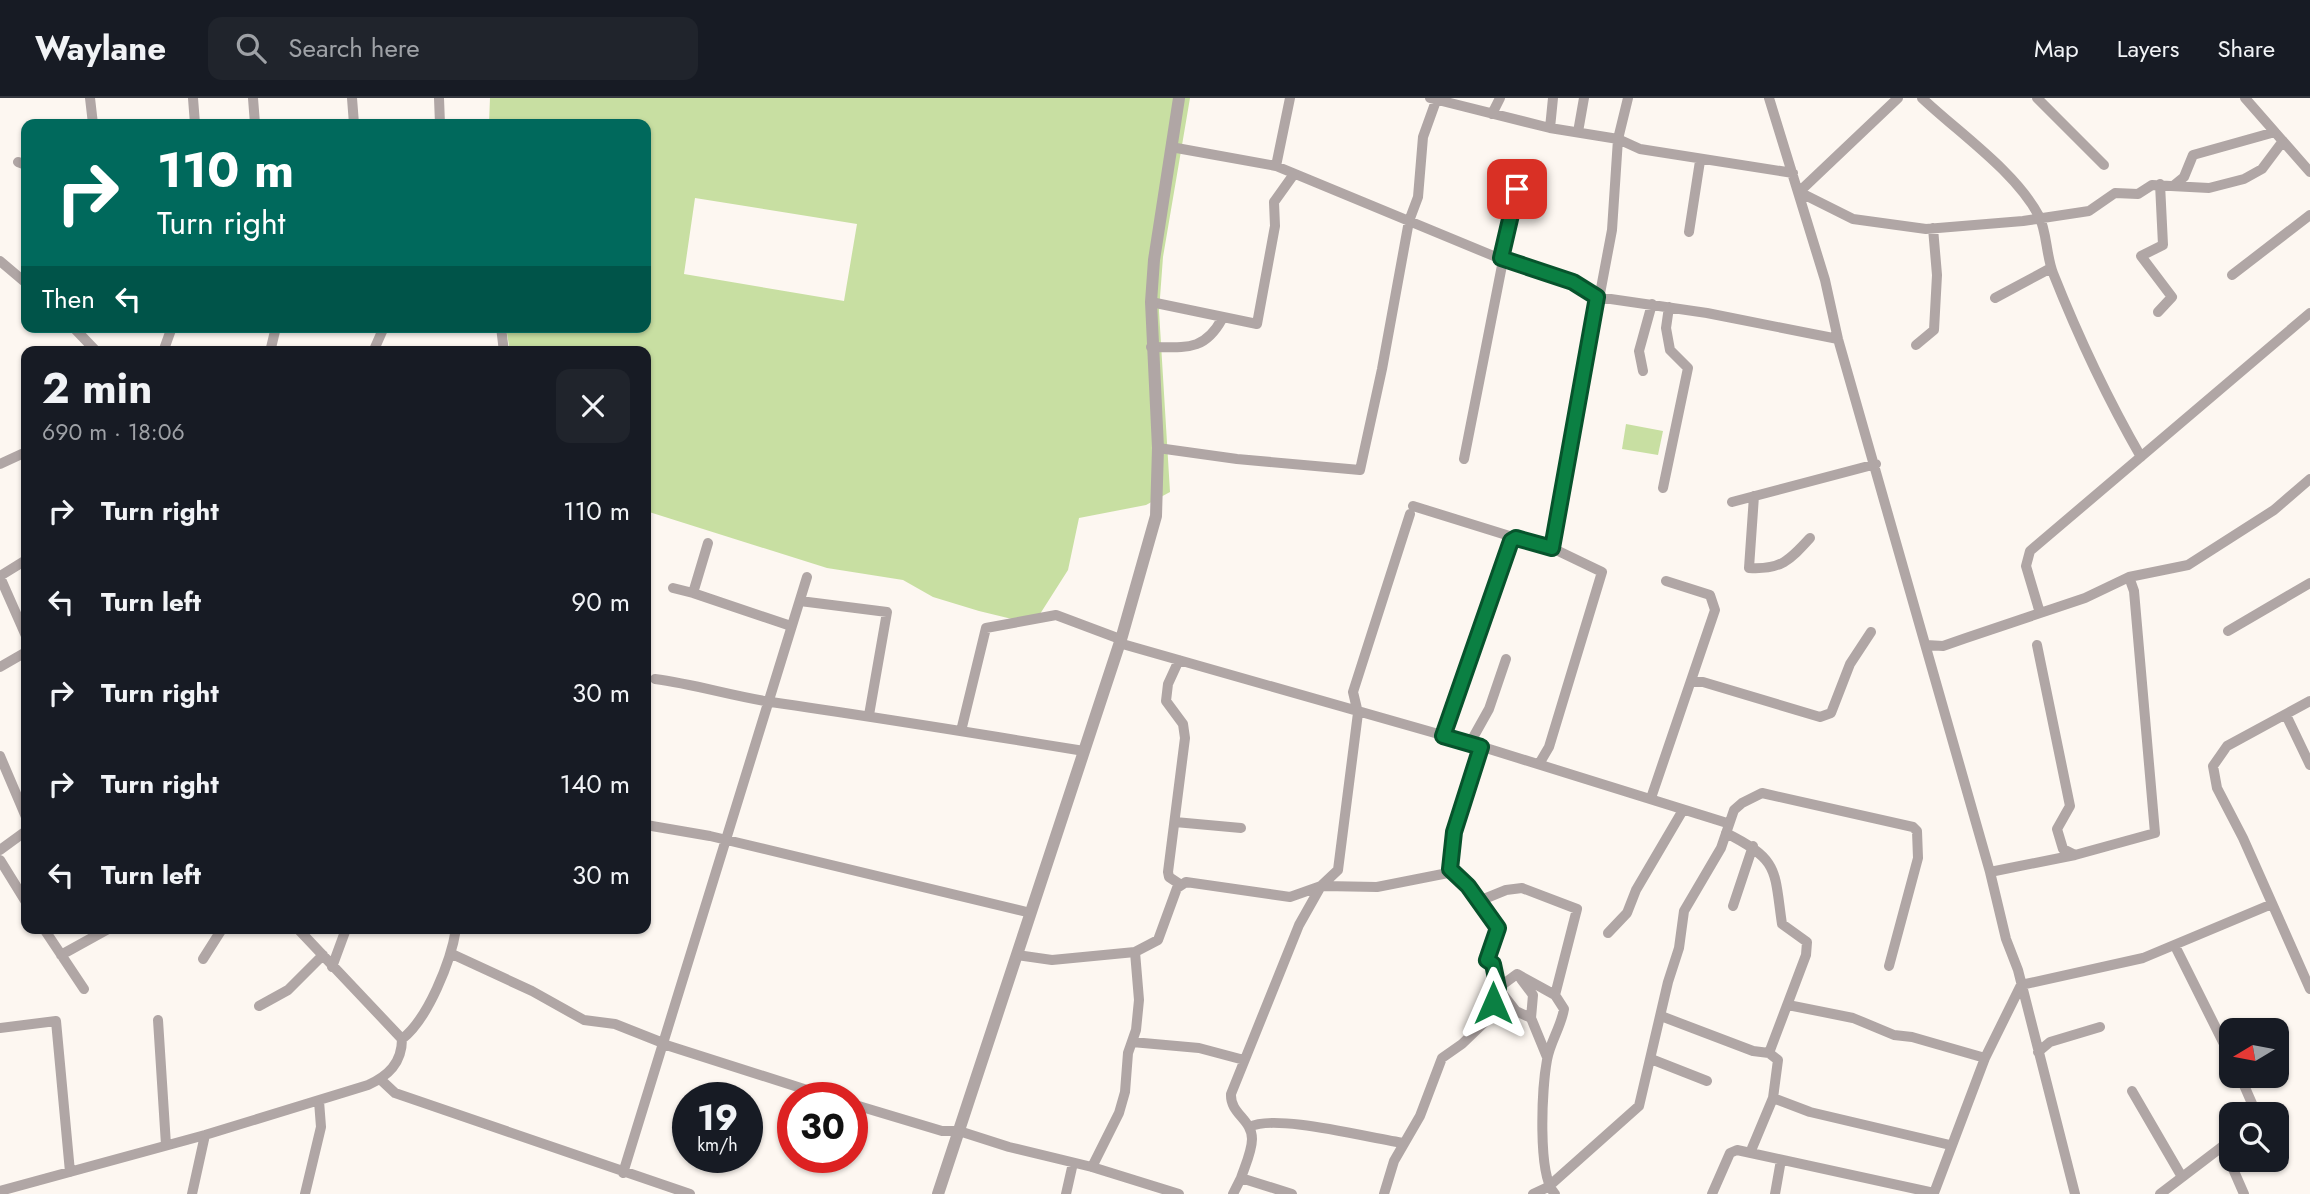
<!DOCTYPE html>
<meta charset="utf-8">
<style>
:root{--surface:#171b24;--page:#20242c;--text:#f1f3f6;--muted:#9ea1a6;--line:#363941}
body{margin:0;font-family:Jost,sans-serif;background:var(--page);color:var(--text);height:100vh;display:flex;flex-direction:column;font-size:26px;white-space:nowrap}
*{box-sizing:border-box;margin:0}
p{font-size:23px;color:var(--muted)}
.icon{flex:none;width:38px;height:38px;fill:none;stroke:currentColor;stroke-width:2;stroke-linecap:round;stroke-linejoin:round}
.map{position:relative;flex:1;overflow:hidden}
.side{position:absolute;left:21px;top:248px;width:630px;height:588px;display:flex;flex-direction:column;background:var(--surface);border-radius:14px;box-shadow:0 2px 5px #0004}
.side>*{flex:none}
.top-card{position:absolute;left:21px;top:21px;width:630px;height:214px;border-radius:14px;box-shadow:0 2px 5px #0004;background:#00695c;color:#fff;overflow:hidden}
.needle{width:46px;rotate:260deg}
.controls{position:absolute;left:2219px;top:920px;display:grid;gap:14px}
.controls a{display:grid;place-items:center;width:70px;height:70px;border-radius:14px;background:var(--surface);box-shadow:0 2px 5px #0004;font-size:35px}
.speed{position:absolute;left:672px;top:984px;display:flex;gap:14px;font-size:35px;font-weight:700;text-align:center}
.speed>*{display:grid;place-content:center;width:91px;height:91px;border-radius:50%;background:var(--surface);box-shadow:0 2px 5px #0004;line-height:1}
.speed small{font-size:18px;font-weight:400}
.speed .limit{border:10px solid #d22;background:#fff;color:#111}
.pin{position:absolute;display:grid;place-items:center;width:60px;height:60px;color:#fff;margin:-30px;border-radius:14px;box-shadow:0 4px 10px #0006}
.me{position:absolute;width:77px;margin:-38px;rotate:0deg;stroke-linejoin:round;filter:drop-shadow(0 0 5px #0008)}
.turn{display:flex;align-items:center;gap:24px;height:147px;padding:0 21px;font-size:32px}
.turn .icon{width:91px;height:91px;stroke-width:2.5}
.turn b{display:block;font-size:49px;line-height:60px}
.then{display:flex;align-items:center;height:66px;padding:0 21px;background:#0003;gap:14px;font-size:26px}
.round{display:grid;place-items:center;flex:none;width:74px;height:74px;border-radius:14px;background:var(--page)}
.summary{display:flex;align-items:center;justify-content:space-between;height:119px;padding:0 21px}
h1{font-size:42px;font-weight:700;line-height:52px}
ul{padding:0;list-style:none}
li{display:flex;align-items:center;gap:21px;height:91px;padding:0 21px}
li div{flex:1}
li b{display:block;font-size:26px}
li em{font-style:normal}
header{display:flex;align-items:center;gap:42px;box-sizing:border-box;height:98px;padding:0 35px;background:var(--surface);border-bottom:2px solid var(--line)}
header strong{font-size:33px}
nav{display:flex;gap:38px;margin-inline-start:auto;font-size:24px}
.search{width:490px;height:63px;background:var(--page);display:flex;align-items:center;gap:18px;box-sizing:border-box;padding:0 24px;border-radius:14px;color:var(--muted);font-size:26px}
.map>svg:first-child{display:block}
</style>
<header>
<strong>Waylane</strong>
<div class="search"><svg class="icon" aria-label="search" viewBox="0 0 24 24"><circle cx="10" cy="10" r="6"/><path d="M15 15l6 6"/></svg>Search here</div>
<nav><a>Map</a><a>Layers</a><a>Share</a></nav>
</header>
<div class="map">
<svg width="2310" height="1096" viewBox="0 0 2310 1096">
<rect width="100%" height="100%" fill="#fdf7f1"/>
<path fill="#c8dfa2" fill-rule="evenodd" d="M490 0H1190L1163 159 1159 213 1170 394 1146 407 1079 420 1068 472 1040 516 1012 521 979 513 933 499 903 482 827 470 646 413V254H510L506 229H646V26H489ZM695 100 857 126 844 203 684 176Z
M1626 326 1663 333 1658 357 1622 351Z"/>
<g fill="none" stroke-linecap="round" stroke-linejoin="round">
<path stroke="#b0a6a5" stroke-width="10" d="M90 0 93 26
M193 0 195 26
M253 0 255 26
M352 0 354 26
M439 0 440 26
M1430 0 1550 30 1618 41 1640 51 1793 75
M1769 0 1825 182 1838 241 1990 774 2006 841 2018 872 2075 1096
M1898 0 1799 94 1853 121 1926 131 2023 123 2089 113 2115 95 2138 96 2152 87 2209 90 2244 81 2262 71 2283 43
M1922 0C1959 35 2015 73 2039 118 2047 134 2046 157 2053 175 2078 238 2107 300 2141 359
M2037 0 2104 67
M2245 0 2310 74
M1492 16 1500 0
M1550 30 1553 0
M1578 34 1584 0
M1171 49 1276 68 1501 161 1573 184 1597 199 1707 215 1838 241
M18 64 26 67
M1276 68 1290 0
M2173 88 2184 79 2193 57 2275 34
M1689 134 1700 63
M0 163 26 185
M2232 177 2310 117
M1995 200 2051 170
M1151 204 1257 226 1275 128 1274 104 1294 76
M2158 214 2172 199 2141 158 2163 147 2160 86
M73 229 97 254
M501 229 504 254
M1916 247 1934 232 1937 177 1933 130
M1151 249C1185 249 1204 254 1222 221
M163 254 172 229
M270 254 276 229
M373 254 384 229
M1643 273 1639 253 1652 206
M1158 350 1237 361 1360 372 1382 271 1409 123 1418 99 1423 39 1437 0
M1464 361 1517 91
M0 366 26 354
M1663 390 1688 270 1670 252 1666 230 1669 209
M1754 398 1749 470C1781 472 1790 462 1810 440
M1732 404 1876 366
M1413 408 1516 440
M708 445 693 495 791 528
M1552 450 1612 132 1618 41 1628 0
M0 478 26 462
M0 479 26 538
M673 490 693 495
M800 503 887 514 869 617
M2040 515 2026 468 2030 453 2310 215
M2228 533 2310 485
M1119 545 1470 645 1727 725
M1926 547 1943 548 1966 540 2085 500 2129 479 2188 467 2274 412 2310 381
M2037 547 2070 708 2057 731 2063 751 2075 757
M1179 562 1168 586 1166 603 1183 626 1185 640 1168 774 1169 779 1181 787
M0 569 26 554
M655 581C694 586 732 598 771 604 875 619 980 636 1084 653
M1691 584H1703L1820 619 1831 615 1850 566 1871 534
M2310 603 2227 648 2213 668 2217 690 2243 740 2310 891
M2286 617 2310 667
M961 633 986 530 1056 517 1120 541
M1443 637 1511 443 1516 440 1552 450 1602 474 1549 649 1539 666
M1470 645 1489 611 1506 561
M1481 649 1454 734 1449 771 1468 788 1498 830 1487 862 1493 866 1498 890 1516 913 1531 920 1547 959
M0 658 26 719
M1651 700 1715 512 1710 497 1666 483
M1175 724 1241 730
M646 727 710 738 1031 815
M1726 735C1780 762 1774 772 1782 826L1807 844 1806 857 1769 955
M0 752 26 733
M0 762 26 804
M1990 774 2075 757 2155 735 2134 493 2129 479
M1324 788 1377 789 1453 774
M1479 803 1506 792 1522 790 1577 811 1555 897
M1733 808 1753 748
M44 831 84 891
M1608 835 1627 815 1636 792 1683 712
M2175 848 2231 960
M452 856 532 893 584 922 615 926 663 945
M61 857 108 831
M1017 857 1052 862 1135 854 1158 842 1177 790 1186 784 1290 799 1321 788 1338 772 1358 615 1353 594 1410 416
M203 861 222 831
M332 869 346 831
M1517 876 1555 897 1564 911C1561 929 1550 944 1547 962 1542 989 1537 1078 1555 1096
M1521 881 1533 897 1531 920
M1788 907 1853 920 1894 937 1912 939 1985 960
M259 908 288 892 323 857
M1661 918 1753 953 1769 955 1778 962 1773 1000 1750 1055
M158 922 166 1047
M0 930 56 923 70 1074
M402 941C428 921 451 863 456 831
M1132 944 1199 950 1244 962
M663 946 829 999
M2038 954 2050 944 2100 929
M1651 961 1707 983
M2240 978 2257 1017
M380 981 395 995 690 1096
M2132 993 2182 1079
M1773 1000 1810 1014 1950 1047
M852 1006 942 1033H959L1009 1049 1092 1069 1179 1096
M1250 1029C1274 1015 1373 1041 1404 1045
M2231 1041 2223 1048 2244 1096
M1092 1069 1119 1015 1125 994 1128 955 1136 932 1139 902 1135 854
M623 1075 807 479
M1241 1080C1245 1068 1252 1053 1252 1041 1252 1021 1230 1016 1231 996L1299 827 1321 788
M0 1093 205 1037 368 987C388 978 402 965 402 941L298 831
M192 1096 205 1037
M305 1096 321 1029 319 1003
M1066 1096 1073 1065
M1233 1096 1241 1080 1292 1096
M1384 1096 1394 1063 1420 1018 1442 960 1462 946 1488 921 1498 890 1517 876
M1533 1096 1548 1089 1639 1008 1668 884 1679 850 1684 813 1721 750 1734 712 1742 705 1762 695 1913 729 1917 733 1918 760 1889 868
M1712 1096 1730 1055 1737 1052 1934 1095 1985 960 2021 887 2143 860 2272 806
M1775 1096 1781 1062
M2160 1096 2223 1048"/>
<path stroke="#b0a6a5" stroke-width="12" d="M938 1096 1122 538 1156 418 1158 350 1151 204 1154 162 1179 0"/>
</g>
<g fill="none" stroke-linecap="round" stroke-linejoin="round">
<defs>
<path id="route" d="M1493 905 1498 890 1493 866 1487 862 1498 830 1468 788 1450 771 1454 734 1481 649 1443 638 1511 443 1516 440 1552 450 1597 199 1573 184 1501 160 1517 91"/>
</defs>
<use href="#route" stroke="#07532c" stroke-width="18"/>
<use href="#route" stroke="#0b8043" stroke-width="12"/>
</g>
</svg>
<div class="controls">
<a><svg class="needle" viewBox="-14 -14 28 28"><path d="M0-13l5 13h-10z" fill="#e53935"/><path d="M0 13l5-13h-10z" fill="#9ea1a6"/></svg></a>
<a><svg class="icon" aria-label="search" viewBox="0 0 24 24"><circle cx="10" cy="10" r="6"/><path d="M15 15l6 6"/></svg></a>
</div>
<div class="speed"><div>19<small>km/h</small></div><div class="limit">30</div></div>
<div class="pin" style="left:1517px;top:91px;background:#d93025"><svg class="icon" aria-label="arrive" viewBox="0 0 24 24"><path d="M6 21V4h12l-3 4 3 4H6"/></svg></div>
<svg class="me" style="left:1493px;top:905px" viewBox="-20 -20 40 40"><path d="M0-17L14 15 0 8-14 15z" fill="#0b8043" stroke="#fff" stroke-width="4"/></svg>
<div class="top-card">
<div class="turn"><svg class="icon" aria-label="right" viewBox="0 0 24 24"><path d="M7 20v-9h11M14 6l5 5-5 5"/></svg><div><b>110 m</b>Turn right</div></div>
<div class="then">Then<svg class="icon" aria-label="left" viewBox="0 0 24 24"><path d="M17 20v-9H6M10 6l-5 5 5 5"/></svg></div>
</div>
<section class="side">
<div class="summary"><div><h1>2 min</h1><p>690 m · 18:06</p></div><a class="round"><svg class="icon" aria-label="close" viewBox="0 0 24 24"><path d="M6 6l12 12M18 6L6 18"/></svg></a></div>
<ul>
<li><svg class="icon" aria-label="right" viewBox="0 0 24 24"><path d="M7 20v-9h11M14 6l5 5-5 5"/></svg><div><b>Turn right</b></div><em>110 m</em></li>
<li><svg class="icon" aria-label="left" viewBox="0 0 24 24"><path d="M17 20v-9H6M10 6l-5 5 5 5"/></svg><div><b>Turn left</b></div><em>90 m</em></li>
<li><svg class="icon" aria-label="right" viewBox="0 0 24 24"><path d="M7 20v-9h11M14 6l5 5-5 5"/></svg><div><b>Turn right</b></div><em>30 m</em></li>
<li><svg class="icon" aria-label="right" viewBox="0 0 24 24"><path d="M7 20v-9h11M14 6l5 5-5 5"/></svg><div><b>Turn right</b></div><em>140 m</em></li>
<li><svg class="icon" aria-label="left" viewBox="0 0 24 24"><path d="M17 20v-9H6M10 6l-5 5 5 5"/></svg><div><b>Turn left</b></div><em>30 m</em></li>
</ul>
</section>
</div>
